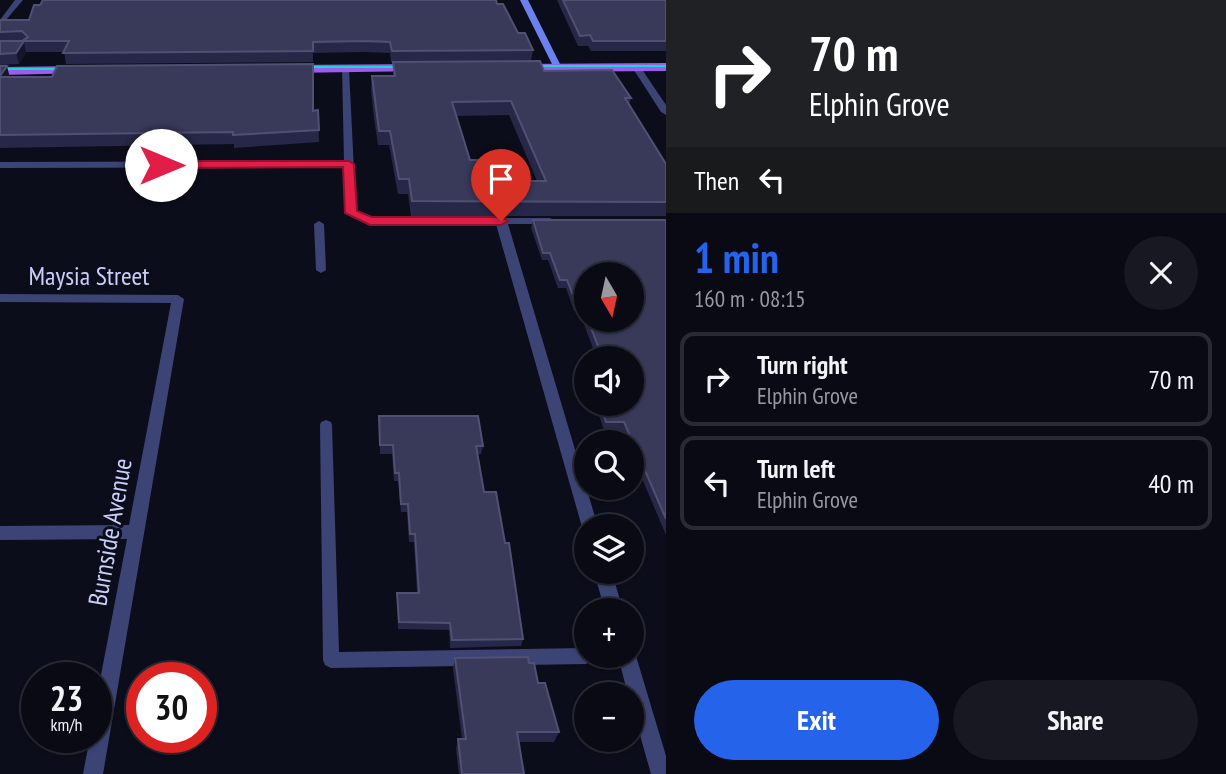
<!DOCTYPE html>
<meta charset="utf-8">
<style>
:root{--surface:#090a14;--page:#171822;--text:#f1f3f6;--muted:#999aa0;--line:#292b34;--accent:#2563eb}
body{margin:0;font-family:"PT Sans Narrow",sans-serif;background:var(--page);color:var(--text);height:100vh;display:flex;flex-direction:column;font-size:26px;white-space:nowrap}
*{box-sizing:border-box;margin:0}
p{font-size:23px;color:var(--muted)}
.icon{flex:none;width:38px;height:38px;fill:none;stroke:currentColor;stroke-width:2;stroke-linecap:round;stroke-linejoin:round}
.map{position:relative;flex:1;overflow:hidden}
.sheet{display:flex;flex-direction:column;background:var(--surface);width:560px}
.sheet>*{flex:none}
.top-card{background:#202124;color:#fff;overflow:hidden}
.needle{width:46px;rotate:171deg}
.controls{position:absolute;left:574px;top:262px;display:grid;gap:14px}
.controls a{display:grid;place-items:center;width:70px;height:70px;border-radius:50%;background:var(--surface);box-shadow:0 2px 5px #0004,0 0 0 2px var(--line);font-size:35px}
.speed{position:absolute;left:21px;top:662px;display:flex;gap:14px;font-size:35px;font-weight:700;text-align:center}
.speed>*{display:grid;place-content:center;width:91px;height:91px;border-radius:50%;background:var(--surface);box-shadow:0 2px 5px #0004,0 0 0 2px var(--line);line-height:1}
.speed small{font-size:18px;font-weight:400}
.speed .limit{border:10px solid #d22;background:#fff;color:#111}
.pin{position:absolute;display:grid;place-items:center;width:60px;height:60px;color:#fff;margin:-72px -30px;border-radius:50% 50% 50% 0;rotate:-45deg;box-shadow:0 0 7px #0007}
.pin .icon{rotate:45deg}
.me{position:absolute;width:77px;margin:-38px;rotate:90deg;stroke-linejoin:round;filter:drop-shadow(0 0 5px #0008)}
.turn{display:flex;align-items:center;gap:24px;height:147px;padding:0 28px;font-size:32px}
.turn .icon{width:91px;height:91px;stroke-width:2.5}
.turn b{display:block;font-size:49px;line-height:60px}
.then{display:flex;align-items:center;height:66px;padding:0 28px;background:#0003;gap:14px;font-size:26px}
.round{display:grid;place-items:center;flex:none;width:74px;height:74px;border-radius:37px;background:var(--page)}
.headline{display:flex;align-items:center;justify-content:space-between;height:119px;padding:0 28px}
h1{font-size:42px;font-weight:700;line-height:52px;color:var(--accent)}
.button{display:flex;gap:14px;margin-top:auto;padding:14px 28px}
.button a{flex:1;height:80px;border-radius:42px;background:var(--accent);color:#fff;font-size:28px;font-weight:700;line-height:80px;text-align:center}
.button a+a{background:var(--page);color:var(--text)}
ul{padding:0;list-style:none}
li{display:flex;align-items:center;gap:21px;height:94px;margin:0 14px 10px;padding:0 14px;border:4px solid var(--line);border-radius:14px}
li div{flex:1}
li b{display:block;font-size:26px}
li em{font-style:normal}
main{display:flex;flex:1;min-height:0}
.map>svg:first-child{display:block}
</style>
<main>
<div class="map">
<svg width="666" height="774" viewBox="0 0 666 774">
<rect width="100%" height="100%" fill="#0c0d1a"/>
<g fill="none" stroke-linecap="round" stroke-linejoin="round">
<path fill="#3c4475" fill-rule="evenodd" d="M319 221 324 224 326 270 321 273 316 270 314 224Z
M326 420 331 422 332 425 339 652 586 648V656H594L592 661 586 664 331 668 325 665 323 660 320 425 321 422Z"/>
<path fill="#3c4475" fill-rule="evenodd" d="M15 0H23L0 27V20Z
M633 65H639L666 105V115L661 112 632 67Z
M342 67 349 69 356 211 372 218H550L556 221 550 224H508L598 527H586V532L582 527 496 224H371L346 213 344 167 0 168V162L344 161Z
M0 294 178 295 184 299 103 774H83L90 737H96V701L127 539 0 540V526L129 525 171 303 0 302Z
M594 572H612L623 611H605Z
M632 649 636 656 666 756V774H651L632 707V695H628L618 656H632Z"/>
<path fill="#6b81f0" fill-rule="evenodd" d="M520 0H528L562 68 561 70 554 68Z"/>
<path fill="#9c5cef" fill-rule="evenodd" d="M666 63V71L514 72 508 68 514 64Z
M422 64 426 65V71L287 73 281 69 287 65Z
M83 66 89 70 87 73 0 75V67Z"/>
<path stroke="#16dbc8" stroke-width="2" d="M521 66H666
M294 67H413
M0 69H73"/>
</g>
<path fill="#272747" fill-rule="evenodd" d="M557 0H666V51H591L588 46H578Z
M497 4 518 33 533 50 531 61 391 62 390 53 364 52 313 53V62L66 64 64 52H26L19 64 0 65V20Z
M393 62 544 71 631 98 629 105 666 164V216H411L408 194H398L389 145H378L374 118 371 90 372 76H393ZM509 115 537 181H496L470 160 456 116Z
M0 66 10 77 318 110 319 142 234 148V144L0 148Z
M533 220H666V535L632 455V443H626L621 430H604L595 404H632V359H597L579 311H574L566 288H558L548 260H542L531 228ZM586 275 632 320H586Z
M379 416 483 446 481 454H477L484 492 523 639 521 646 450 648 449 630 398 629 397 593H417L414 542H409L407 512H401L398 481H394L392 454H380Z
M455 658 529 663 559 732 554 742H519L524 774H459L456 749 458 739H462L453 669Z"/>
<path fill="#15152d" d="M24 41 26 52 19 64 16 53Z
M7 66 10 78 3 89 0 76Z"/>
<path fill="#39395a" stroke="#505073" stroke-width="2" fill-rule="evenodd" d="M43 0H496L497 4H503L518 33H525L533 50 392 51 390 42 365 41 313 42V51L63 53 69 41H24L16 53 0 54V41H22L28 37 22 31 0 32V20H29L34 5H40Z
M563 0H666V41H593L590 35 580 36Z
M540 61 544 71 612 70 631 98H625L666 164V202L412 201 409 179H399L390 131H379L372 76H395L393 62ZM511 101 546 181H496L489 160H470L452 102Z
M313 64V111L318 110 319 130 233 135V132L0 135V77H52L57 66Z
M0 66H7L0 76Z
M533 220H666V519L624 422H606L600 404H632V359H603L588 320H632V275H586V315L582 303H576L567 280H560L550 253H543Z
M379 416H478L483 446H476L484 492H496L505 543H509L523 639 452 640 450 623 399 622 397 593H419L415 534H410L408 504H401L399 473H395L393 445H380Z
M528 657 529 663H534L538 683H545L559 732H517L524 774H462L458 739H466L455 658Z"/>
<path fill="#e11d48" stroke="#92132f" stroke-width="2" d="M349 161 354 164 357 211 372 217H501L508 221 501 225H370L345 213 343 167 161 168 155 165 161 161Z"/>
<g text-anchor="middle" stroke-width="6" stroke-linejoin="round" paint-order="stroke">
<g font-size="26" fill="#cacefa" stroke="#0c0d1a">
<text x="89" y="285">Maysia Street</text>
<text transform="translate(110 532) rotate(-80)" y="9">Burnside Avenue</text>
</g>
</g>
</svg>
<div class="controls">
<a><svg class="needle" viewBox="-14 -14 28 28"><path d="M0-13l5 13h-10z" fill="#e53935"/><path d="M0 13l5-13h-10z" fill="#999aa0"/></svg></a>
<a><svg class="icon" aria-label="sound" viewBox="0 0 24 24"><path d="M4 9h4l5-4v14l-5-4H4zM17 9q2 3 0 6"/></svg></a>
<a><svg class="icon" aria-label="search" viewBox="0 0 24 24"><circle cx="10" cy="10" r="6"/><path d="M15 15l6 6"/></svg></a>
<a><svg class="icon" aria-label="layers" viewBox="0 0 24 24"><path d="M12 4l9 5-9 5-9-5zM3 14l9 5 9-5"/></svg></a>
<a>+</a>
<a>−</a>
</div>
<div class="speed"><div>23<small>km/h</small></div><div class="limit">30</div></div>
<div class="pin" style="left:501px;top:221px;background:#d93025"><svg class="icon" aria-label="arrive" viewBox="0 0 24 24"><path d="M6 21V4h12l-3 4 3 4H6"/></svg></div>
<svg class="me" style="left:161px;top:165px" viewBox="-20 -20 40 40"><circle r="19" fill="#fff"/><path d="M0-13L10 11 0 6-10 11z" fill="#e11d48"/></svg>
</div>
<section class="sheet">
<div class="top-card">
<div class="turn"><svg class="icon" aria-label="right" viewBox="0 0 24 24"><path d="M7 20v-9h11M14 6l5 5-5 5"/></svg><div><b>70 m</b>Elphin Grove</div></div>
<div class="then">Then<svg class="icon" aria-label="left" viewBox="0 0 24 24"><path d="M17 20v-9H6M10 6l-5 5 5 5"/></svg></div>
</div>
<div class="headline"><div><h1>1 min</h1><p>160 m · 08:15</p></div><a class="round"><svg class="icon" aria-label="close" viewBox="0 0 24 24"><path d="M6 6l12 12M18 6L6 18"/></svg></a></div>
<ul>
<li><svg class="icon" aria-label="right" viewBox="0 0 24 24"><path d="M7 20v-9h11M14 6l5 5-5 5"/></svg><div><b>Turn right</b><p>Elphin Grove</p></div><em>70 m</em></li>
<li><svg class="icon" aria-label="left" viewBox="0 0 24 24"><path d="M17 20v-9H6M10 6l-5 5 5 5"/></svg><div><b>Turn left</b><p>Elphin Grove</p></div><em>40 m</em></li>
</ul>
<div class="button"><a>Exit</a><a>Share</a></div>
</section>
</main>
